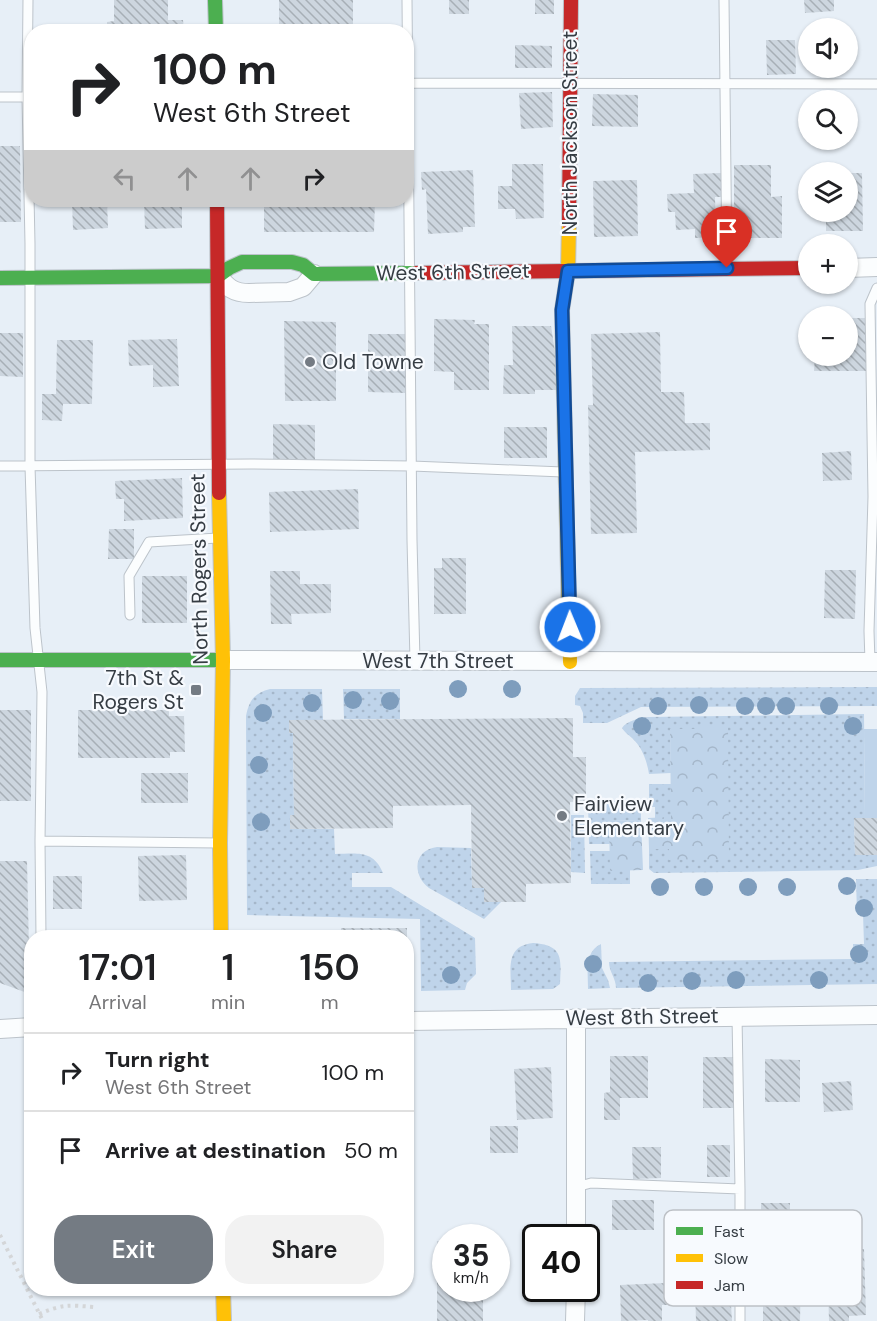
<!DOCTYPE html>
<meta charset="utf-8">
<style>
:root{--surface:#fff;--page:#f2f2f2;--text:#202124;--muted:#757577;--line:#e0e0e0;--accent:#747b83}
body{margin:0;font-family:"DM Sans",sans-serif;background:var(--page);color:var(--text);height:100vh;display:flex;flex-direction:column;font-size:22px;white-space:nowrap}
*{box-sizing:border-box;margin:0}
p{font-size:20px;color:var(--muted)}
.icon{flex:none;width:33px;height:33px;fill:none;stroke:currentColor;stroke-width:2;stroke-linecap:round;stroke-linejoin:round}
.map{position:relative;flex:1;overflow:hidden}
.drawer{position:absolute;left:24px;top:930px;width:390px;height:366px;display:flex;flex-direction:column;background:var(--surface);border-radius:24px;box-shadow:0 2px 4px #0004}
.drawer>*{flex:none}
.top-card{position:absolute;left:24px;top:24px;width:390px;height:183px;border-radius:24px;box-shadow:0 2px 4px #0004;background:#fff;color:var(--text);overflow:hidden}
.buttons{position:absolute;left:798px;top:18px;display:grid;gap:12px}
.buttons a{display:grid;place-items:center;width:60px;height:60px;border-radius:50%;background:var(--surface);box-shadow:0 2px 4px #0004;font-size:30px}
.speed{position:absolute;left:432px;top:1224px;display:flex;gap:12px;font-size:30px;font-weight:700;text-align:center}
.speed>*{display:grid;place-content:center;width:78px;height:78px;border-radius:50%;background:var(--surface);box-shadow:0 2px 4px #0004;line-height:1}
.speed small{font-size:15px;font-weight:400}
.speed .limit{border:3px solid #111;border-radius:9px;background:#fff;color:#111}
.pin{position:absolute;display:grid;place-items:center;width:51px;height:51px;color:#fff;margin:-62px -26px;border-radius:50% 50% 50% 0;rotate:-45deg;box-shadow:0 0 6px #0007}
.pin .icon{rotate:45deg}
.me{position:absolute;width:66px;margin:-33px;rotate:359deg;stroke-linejoin:round;filter:drop-shadow(0 0 4px #0008)}
.turn{display:flex;align-items:center;gap:21px;height:126px;padding:0 30px;font-size:27px}
.turn .icon{width:78px;height:78px;stroke-width:2.5}
.turn b{display:block;font-size:42px;line-height:51px}
.lanes{display:flex;align-items:center;height:57px;padding:0 30px;background:#0003;justify-content:center;gap:30px;direction:ltr}
.lanes .off{opacity:.35}
.eta{display:flex;justify-content:space-evenly;align-items:center;height:102px;text-align:center}
.eta b{font-size:36px;font-weight:600;line-height:42px}
.button{display:flex;gap:12px;margin-top:auto;padding:12px 30px}
.button a{flex:1;height:69px;border-radius:24px;background:var(--accent);color:#fff;font-size:24px;font-weight:600;line-height:69px;text-align:center}
.button a+a{background:var(--page);color:var(--text)}
ul{padding:0;list-style:none}
li{display:flex;align-items:center;gap:18px;height:78px;padding:0 30px;border-top:2px solid var(--line)}
li div{flex:1}
li b{display:block;font-size:22px}
li em{font-style:normal}
.map>svg:first-child{display:block}
</style>
<div class="map">
<svg width="877" height="1321" viewBox="0 0 877 1321">
<defs>
<pattern id="grass-dots" width="8" height="8" patternUnits="userSpaceOnUse" patternTransform="scale(1.5)"><rect width="8" height="8" fill="#bfd4ea"/><path d="M2 2h.1M6 6h.1" fill="none" stroke="#a5b7ca" stroke-width="1.8" stroke-linecap="round"/></pattern>
<pattern id="park-crowns" width="20" height="18" patternUnits="userSpaceOnUse" patternTransform="scale(1.5)"><rect width="20" height="18" fill="#bfd4ea"/><path d="M2 6a3 3 0 1 1 6 0M12 15a3 3 0 1 1 6 0" fill="none" stroke="#a5b7ca"/></pattern>
<pattern id="building-back-hatch" width="6" height="6" patternUnits="userSpaceOnUse" patternTransform="scale(1.5)"><rect width="6" height="6" fill="#cdd6df"/><path d="M-1 5l2 2M0 0l6 6M5-1l2 2" fill="none" stroke="#a7afb6"/></pattern>
</defs>
<rect width="100%" height="100%" fill="#e7eff7"/>
<path fill="url(#grass-dots)" d="M877 687V706L641 707 607 723H583V713L580 706 575 705V696L580 688Z
M270 689H322L323 720H289V733H293L294 815H290V829H334L335 854C356 854 373 849 383 873H352V887H391L475 938 476 974 467 983 465 990 421 991 420 919 247 915 246 716C249 701 254 693 270 689Z
M343 689H400V719H344Z
M864 714 865 818 854 819 855 855H877V866L858 870 654 873 649 869V849H669V860L728 726H701V729L670 730 671 773 649 774C647 761 642 747 632 738 628 734 625 733 622 728 626 721 640 718 648 717Z
M649 784H671V818H655V807H649Z
M641 800V820L609 821 610 844H589L588 802Z
M571 815H584L585 873 571 872Z
M437 847 471 848 472 887 484 888 485 902H501L484 919 429 888C412 875 413 850 437 847Z
M590 851H610V870H630V884H591Z
M856 879H877V984L616 988C616 978 609 972 609 962L853 959V944H864L863 914H857Z
M533 943C564 945 561 959 560 984L553 989 511 990C511 969 505 946 533 943Z
M601 944 602 968 608 980 610 988 588 989C588 972 584 952 601 944Z"/>
<path fill="url(#park-crowns)" d="M701 726H728L729 859 669 860V849H649L648 818 671 817 670 729H701Z
M641 820 643 870 610 871 609 821Z"/>
<path fill="#bfd4ea" d="M864 729H877V818H865Z"/>
<path fill="url(#building-back-hatch)" d="M114 0H168V20H183L184 32H107V22L114 21Z
M279 0H353V32H279Z
M449 0H469V14H449Z
M535 0H554V14H535Z
M804 0H834V11L805 13Z
M766 40H795L796 74 767 75Z
M515 45 552 46V68H515Z
M552 92 553 127 521 129 519 93Z
M593 94 638 95V127L592 126Z
M0 146H20L21 222H0Z
M512 164H543L544 218 516 219 515 209H498V186H512Z
M734 165H771V197L782 196V238H734Z
M473 170 475 227H463V232L428 234 426 189 422 190 421 172Z
M721 173 722 197H715L716 237 695 238V229L676 230 675 212H668L667 194 694 193 693 174Z
M848 173H862L863 231H826V212H848Z
M637 180 638 236 594 237 593 181Z
M72 200H107L108 228 73 230Z
M144 200H182V228L145 229Z
M264 200H375L374 232H264Z
M848 318H866V371H814L815 356H848Z
M434 319 475 320 474 324H489V390H454V372L434 371Z
M284 321 336 322V401H285Z
M512 326H551L561 390H535V394H503L504 365H513Z
M660 332 661 392H684L685 423H710V450L635 452 637 533 591 534 588 405H593L591 334Z
M0 333H23V377L0 376Z
M368 334H405V393L368 392Z
M177 339 179 386 153 387V365L129 366 128 340Z
M57 340H93L92 404H63L62 421 42 420V394H56Z
M273 424 315 425V460L273 459Z
M504 427H547V458H504Z
M851 451 852 480 823 481 822 453Z
M182 478 183 518 124 521V499H116L115 481Z
M358 489 359 529 270 532 269 492Z
M109 529H134V559H108Z
M442 558H466V614H434V568H442Z
M825 570H856L855 619 824 618Z
M270 571H300V584H331V613L291 614 292 624H271Z
M142 576H187V623H142Z
M0 710H31V801H0Z
M78 710H169V716H184L185 752H170V758H78Z
M573 718V757H586V801L570 802 571 883 526 884V902H484V888H472L471 805 393 806V828L290 829V815H294L293 733H289V720Z
M141 773H188V803H141Z
M854 818H877V855H855Z
M186 855 187 900 139 901 138 856Z
M0 861H27L30 994 0 983Z
M53 876H82V909H53Z
M341 928H407V938H341Z
M183 931V938H74V932Z
M610 1056H648V1098H620V1120H604V1093L610 1092Z
M703 1057H734V1108H703Z
M765 1059 800 1060V1102H765Z
M551 1067 553 1118 517 1120 514 1069Z
M851 1081 853 1110 824 1112 822 1083Z
M490 1126H518V1153H490Z
M707 1145H730V1177H707Z
M632 1147H661V1178L633 1179Z
M612 1200H654V1230H612Z
M761 1203H790V1234H761Z
M437 1241H446V1288H483V1321H437Z
M864 1249 866 1315 849 1316V1321H829L827 1250Z
M776 1272H801L800 1321H763V1288H776Z
M666 1283 667 1305H662V1321H648V1320L621 1321 620 1285Z
M730 1288 732 1321H696L695 1290Z"/>
<g fill="none" stroke-linecap="round" stroke-linejoin="round">
<defs>
<path id="lane" d="M28 0 27 97 30 244V466L35 628 42 692 40 841 41 938
M407 0 412 540 415 661
M724 0 727 266
M408 83 877 84
M0 97H32
M0 466 251 464 412 466 563 472
M130 615 129 576 149 542 218 538
M870 662 869 631 873 497 870 304 877 288
M40 841 218 843
M737 1016 740 1189V1321
M576 1187 591 1183 740 1189"/>
<path id="street" d="M848 268 877 267
M218 276C227 287 233 293 249 293L289 292 303 287 314 274
M223 660 877 662
M406 1021 877 1015
M0 1029 32 1027
M576 1238V1018
M575 1321 576 1288"/>
<path id="fast" d="M215 0 216 32
M0 278 218 276 229 268 242 262H292L303 265 314 274 416 273
M0 660H223"/>
<path id="slow" d="M569 223 568 271 562 310 570 662
M219 493 223 660 220 843 221 938
M223 1288 224 1321"/>
<path id="jam" d="M217 200 219 493
M569 223 571 0
M416 273 808 268"/>
</defs>
<use href="#lane" stroke="#bcc3ca" stroke-width="11"/>
<use href="#street" stroke="#bcc3ca" stroke-width="20"/>
<use href="#fast" stroke="#bcc3ca" stroke-width="16"/>
<use href="#slow" stroke="#bcc3ca" stroke-width="16"/>
<use href="#jam" stroke="#bcc3ca" stroke-width="16"/>
<path stroke="#d4d6d8" stroke-width="4" stroke-dasharray="3 4.5" stroke-linecap="butt" d="M0 1235 43 1321
M39 1314C63 1304 68 1305 94 1307"/>
<use href="#lane" stroke="#fbfdfe" stroke-width="9"/>
<use href="#street" stroke="#fbfdfe" stroke-width="18"/>
<use href="#fast" stroke="#4caf50" stroke-width="14"/>
<use href="#slow" stroke="#ffc107" stroke-width="14"/>
<use href="#jam" stroke="#c62828" stroke-width="14"/>
</g>
<g fill="#7e9dbd">
<circle cx="458" cy="689" r="9"/>
<circle cx="512" cy="689" r="9"/>
<circle cx="353" cy="700" r="9"/>
<circle cx="390" cy="701" r="9"/>
<circle cx="312" cy="703" r="9"/>
<circle cx="699" cy="705" r="9"/>
<circle cx="658" cy="706" r="9"/>
<circle cx="745" cy="706" r="9"/>
<circle cx="766" cy="706" r="9"/>
<circle cx="786" cy="706" r="9"/>
<circle cx="829" cy="706" r="9"/>
<circle cx="263" cy="713" r="9"/>
<circle cx="642" cy="726" r="9"/>
<circle cx="853" cy="726" r="9"/>
<circle cx="259" cy="765" r="9"/>
<circle cx="261" cy="822" r="9"/>
<circle cx="847" cy="886" r="9"/>
<circle cx="660" cy="887" r="9"/>
<circle cx="704" cy="887" r="9"/>
<circle cx="748" cy="887" r="9"/>
<circle cx="787" cy="887" r="9"/>
<circle cx="864" cy="908" r="9"/>
<circle cx="859" cy="954" r="9"/>
<circle cx="593" cy="964" r="9"/>
<circle cx="451" cy="975" r="9"/>
<circle cx="736" cy="980" r="9"/>
<circle cx="819" cy="980" r="9"/>
<circle cx="692" cy="981" r="9"/>
<circle cx="648" cy="983" r="9"/>
</g>
<g fill="none" stroke-linecap="round" stroke-linejoin="round">
<defs>
<path id="route" d="M570 627 562 310 568 271 727 268"/>
</defs>
<use href="#route" stroke="#114b97" stroke-width="15"/>
<use href="#route" stroke="#1a73e8" stroke-width="10"/>
</g>
<g fill="#747b83" stroke="#f7fafe" stroke-width="2">
<circle cx="310" cy="362" r="6"/>
<rect x="190" y="684" width="12" height="12" rx="3"/>
<circle cx="562" cy="816" r="6"/>
</g>
<g text-anchor="middle" stroke-width="4.5" stroke-linejoin="round" paint-order="stroke">
<g font-size="21" fill="#363d44" stroke="#f7fafe">
<text transform="translate(570 133) rotate(-90)" y="7">North Jackson Street</text>
<text transform="translate(453 272) rotate(-1)" y="7">West 6th Street</text>
<text transform="translate(199 569) rotate(-91)" y="7">North Rogers Street</text>
<text x="438" y="668">West 7th Street</text>
<text transform="translate(642 1017) rotate(-1)" y="7">West 8th Street</text>
</g>
<g font-size="21" fill="#363d44" stroke="#f7fafe" text-anchor="start">
<text x="322" y="369">Old Towne</text>
<text x="184" y="685" text-anchor="end">7th St &amp;<tspan x="184" dy="24">Rogers St</tspan></text>
<text x="574" y="811">Fairview<tspan x="574" dy="24">Elementary</tspan></text>
</g>
</g>
<rect x="664" y="1210" width="198" height="96" rx="9" fill="#f7fafe" stroke="#bdc1c6" stroke-width="1.5"/>
<rect x="676" y="1227" width="27" height="8" fill="#4caf50"/>
<rect x="676" y="1254" width="27" height="8" fill="#ffc107"/>
<rect x="676" y="1281" width="27" height="8" fill="#c62828"/>
<g font-size="16" fill="#363d44">
<text x="714" y="1237">Fast</text>
<text x="714" y="1264">Slow</text>
<text x="714" y="1291">Jam</text>
</g>
</svg>
<div class="buttons">
<a><svg class="icon" aria-label="sound" viewBox="0 0 24 24"><path d="M4 9h4l5-4v14l-5-4H4zM17 9q2 3 0 6"/></svg></a>
<a><svg class="icon" aria-label="search" viewBox="0 0 24 24"><circle cx="10" cy="10" r="6"/><path d="M15 15l6 6"/></svg></a>
<a><svg class="icon" aria-label="layers" viewBox="0 0 24 24"><path d="M12 4l9 5-9 5-9-5zM3 14l9 5 9-5"/></svg></a>
<a>+</a>
<a>−</a>
</div>
<div class="speed"><div>35<small>km/h</small></div><div class="limit">40</div></div>
<div class="pin" style="left:727px;top:268px;background:#d93025"><svg class="icon" aria-label="arrive" viewBox="0 0 24 24"><path d="M6 21V4h12l-3 4 3 4H6"/></svg></div>
<svg class="me" style="left:570px;top:627px" viewBox="-20 -20 40 40"><circle r="17" fill="#1a73e8" stroke="#fff" stroke-width="3"/><path d="M0-11L8 9 0 5-8 9z" fill="#fff"/></svg>
<div class="top-card">
<div class="turn"><svg class="icon" aria-label="right" viewBox="0 0 24 24"><path d="M7 20v-9h11M14 6l5 5-5 5"/></svg><div><b>100 m</b>West 6th Street</div></div>
<div class="lanes"><svg class="icon off" aria-label="left" viewBox="0 0 24 24"><path d="M17 20v-9H6M10 6l-5 5 5 5"/></svg><svg class="icon off" aria-label="ahead" viewBox="0 0 24 24"><path d="M12 20V5M6 11l6-6 6 6"/></svg><svg class="icon off" aria-label="ahead" viewBox="0 0 24 24"><path d="M12 20V5M6 11l6-6 6 6"/></svg><svg class="icon" aria-label="right" viewBox="0 0 24 24"><path d="M7 20v-9h11M14 6l5 5-5 5"/></svg></div>
</div>
<section class="drawer">
<div class="eta">
<div><b>17:01</b><p>Arrival</p></div>
<div><b>1</b><p>min</p></div>
<div><b>150</b><p>m</p></div>
</div>
<ul>
<li><svg class="icon" aria-label="right" viewBox="0 0 24 24"><path d="M7 20v-9h11M14 6l5 5-5 5"/></svg><div><b>Turn right</b><p>West 6th Street</p></div><em>100 m</em></li>
<li><svg class="icon" aria-label="arrive" viewBox="0 0 24 24"><path d="M6 21V4h12l-3 4 3 4H6"/></svg><div><b>Arrive at destination</b></div><em>50 m</em></li>
</ul>
<div class="button"><a>Exit</a><a>Share</a></div>
</section>
</div>
